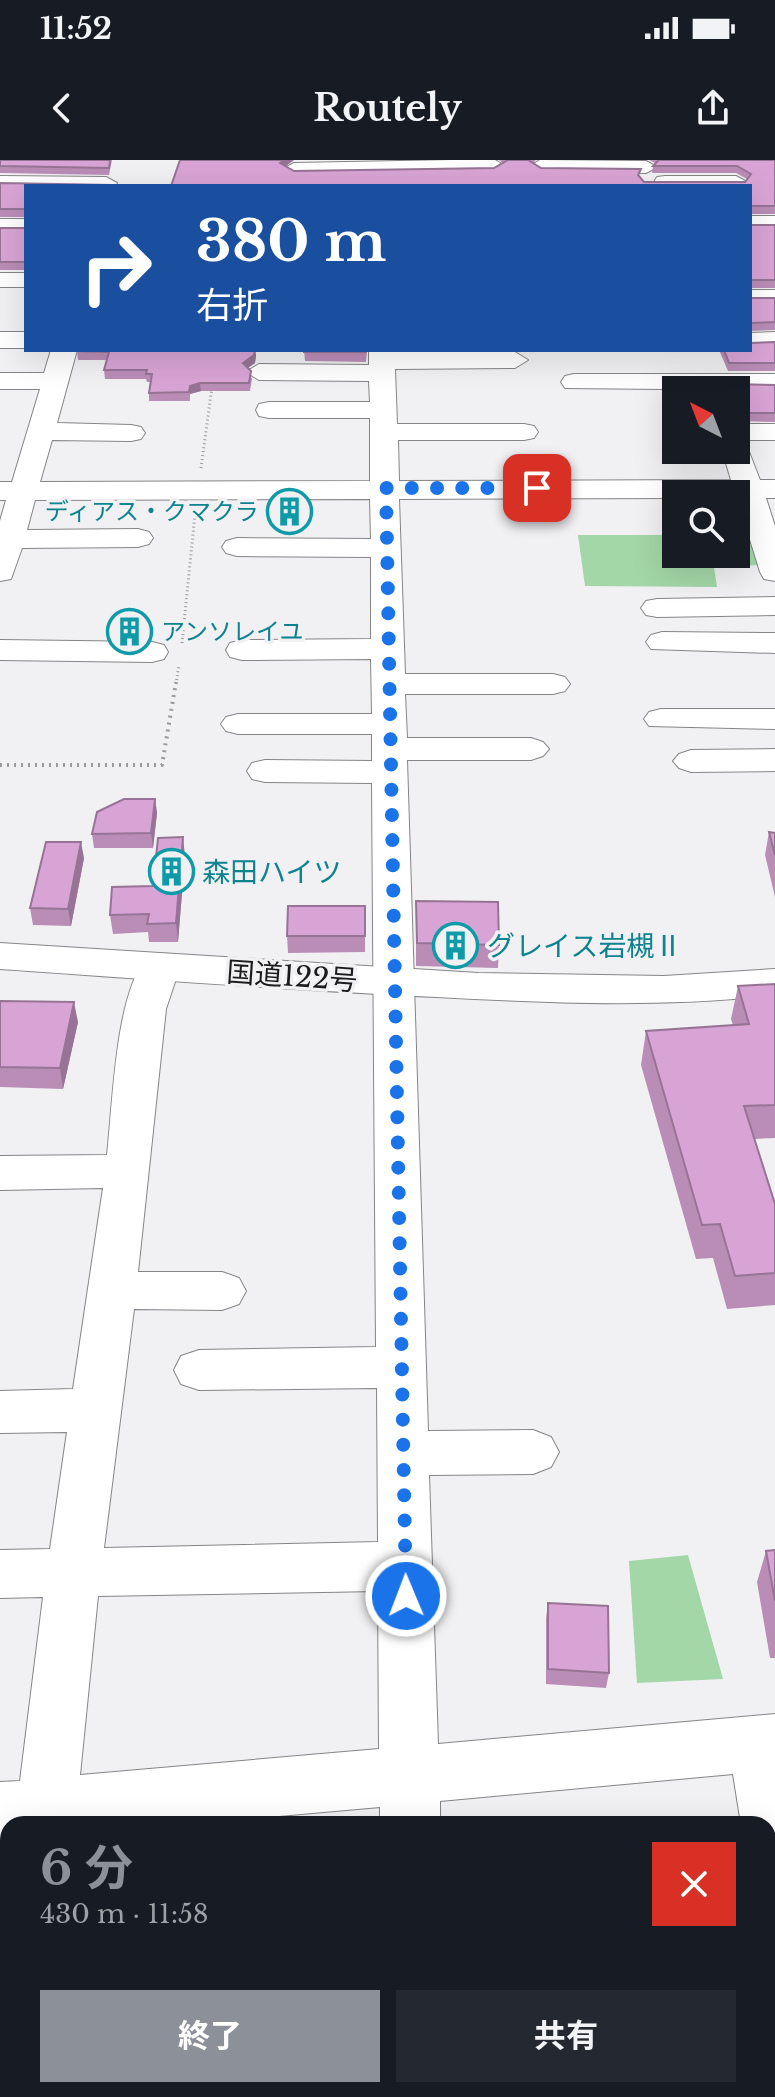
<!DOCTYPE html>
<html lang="ja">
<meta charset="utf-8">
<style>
:root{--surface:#171b24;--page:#242831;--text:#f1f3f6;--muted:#9ea1a6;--accent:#8c9099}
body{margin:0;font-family:"Libre Baskerville","Noto Sans JP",serif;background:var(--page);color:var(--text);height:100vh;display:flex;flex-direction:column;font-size:30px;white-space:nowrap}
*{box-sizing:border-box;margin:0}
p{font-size:26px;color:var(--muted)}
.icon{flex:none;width:44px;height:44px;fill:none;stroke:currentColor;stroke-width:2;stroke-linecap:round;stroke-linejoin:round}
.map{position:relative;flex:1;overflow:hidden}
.panel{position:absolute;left:0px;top:1656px;width:776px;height:282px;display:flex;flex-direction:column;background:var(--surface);border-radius:24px 24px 0 0;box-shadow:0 8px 32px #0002}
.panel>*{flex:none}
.guide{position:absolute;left:24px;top:24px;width:728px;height:168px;border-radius:0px;box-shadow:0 8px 32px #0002;background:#1a4fa0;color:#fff;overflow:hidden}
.needle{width:52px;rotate:318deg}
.buttons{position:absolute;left:662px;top:216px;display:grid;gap:16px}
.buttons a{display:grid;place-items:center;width:88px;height:88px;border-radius:0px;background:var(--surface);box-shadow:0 8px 32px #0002;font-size:40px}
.pin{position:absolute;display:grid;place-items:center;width:68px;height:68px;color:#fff;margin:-34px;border-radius:16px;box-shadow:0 4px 12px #0006}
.me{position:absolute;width:88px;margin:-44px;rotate:359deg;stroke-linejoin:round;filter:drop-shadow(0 0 6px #0008)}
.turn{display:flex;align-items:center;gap:28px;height:168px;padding:0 40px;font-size:36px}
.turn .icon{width:104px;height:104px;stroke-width:2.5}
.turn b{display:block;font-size:56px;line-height:68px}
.round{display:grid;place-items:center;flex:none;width:84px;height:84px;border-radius:0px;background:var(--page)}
.head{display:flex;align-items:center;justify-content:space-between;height:136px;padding:0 40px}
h1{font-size:48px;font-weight:700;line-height:60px;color:var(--accent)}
.cta{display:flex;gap:16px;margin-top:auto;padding:16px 40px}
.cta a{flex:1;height:92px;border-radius:0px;background:var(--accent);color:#fff;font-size:32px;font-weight:700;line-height:92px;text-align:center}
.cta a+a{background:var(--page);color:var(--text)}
.status{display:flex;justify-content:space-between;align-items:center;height:56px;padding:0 40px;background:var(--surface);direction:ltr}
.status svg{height:22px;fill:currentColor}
header{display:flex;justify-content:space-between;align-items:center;height:104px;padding:0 40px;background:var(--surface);font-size:36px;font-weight:700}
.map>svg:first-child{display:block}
</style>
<div class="status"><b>11:52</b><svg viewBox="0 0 49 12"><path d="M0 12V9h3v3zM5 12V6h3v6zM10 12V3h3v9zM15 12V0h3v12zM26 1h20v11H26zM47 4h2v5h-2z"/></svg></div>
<header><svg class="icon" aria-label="back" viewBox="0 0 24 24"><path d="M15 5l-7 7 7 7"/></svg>Routely<svg class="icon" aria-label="share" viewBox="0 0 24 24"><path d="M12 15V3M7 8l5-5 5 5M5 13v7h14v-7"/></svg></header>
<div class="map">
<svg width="775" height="1937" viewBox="0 0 775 1937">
<rect width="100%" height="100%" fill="#f1f1f4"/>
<path fill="#a3d7a7" d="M736 374H753L761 405 714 407 717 427 585 426 578 375H676V394H736Z
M688 1395 723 1519 637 1523 629 1401Z
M43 1930H394V1937H42Z"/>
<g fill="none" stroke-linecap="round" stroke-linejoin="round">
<defs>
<path id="minor" d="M453 0H495L505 6 494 12 294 15 283 9 294 3Z
M540 0 646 1 657 7 646 13 541 12 530 6Z
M0 16 106 17 117 23 115 26 0 28Z
M665 16H736L747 22 744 26H657L654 22 657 17Z
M750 56H775V70H750Z
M0 59H26V73H0Z
M0 113H26V127H0Z
M750 130H775V144H750Z
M0 172H26V188H0Z
M775 172V188L750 189V173Z
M51 190H77L57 263 131 265 141 267 145 273 141 279 131 281 52 280 40 322 370 321V258H269L259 256 256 250 259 244 269 242H370L369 221 259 220 246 212 259 204 369 205V190L515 192 528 200 515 208 395 209 397 264H524L534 266 538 272 534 278 524 280H398L399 321 731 320 722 290H736V282L746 284 760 320H775V338H766L775 366V421L764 419 760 412 736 334H676V338L399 339 405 514H553L565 517 570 524 565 531 553 534H405L407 578H531L543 582 549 589 543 596 531 600H407L428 1271 533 1270 551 1277 559 1292 551 1307 533 1314 429 1315 438 1584 775 1554V1717L768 1715V1664H741L733 1614 440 1641V1664H380V1647L191 1664H8V1681L0 1682V1622L20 1621 43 1437 0 1438V1390L50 1389 67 1272 0 1273V1231L73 1229 103 1028 0 1030V996L107 995C113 942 115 838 146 798L160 794 174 798 180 807 166 849 138 1112H222L239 1118 246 1131 239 1144 222 1150 134 1149 104 1388 378 1382 377 1228 199 1230 181 1224 174 1210 181 1196 199 1190 376 1187 372 623 265 622 252 619 247 611 252 603 265 600 372 601V574H238L226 571 221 564 226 557 238 554H372L371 499 242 500 230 497 226 490 230 483 242 480 371 479V397L237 396 226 393 222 387 226 381 237 378 371 379 370 339 35 340 27 370 138 369 149 372 153 378 149 384 138 387 22 388 11 419 0 421V361L6 340H0V322H12L40 229H0V213H44ZM378 1431 379 1589 80 1615 98 1436Z
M574 214H775V230L565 228 561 222 565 216Z
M736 264H775V280H736Z
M775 437V455L657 457 646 455 641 448 646 441 657 439Z
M662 472 775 473V493L651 489 646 482 651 475Z
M0 480 152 482 164 485 168 492 164 499 152 502 0 500Z
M661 549H775V569L649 566 644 559 649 552Z
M775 589V611L691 612 679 608 673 601 679 594 691 590Z
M8 1869V1930H37L36 1937H0V1872Z
M768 1879H775V1937H748L742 1930H768Z
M381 1930H447V1937H381Z"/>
<path id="highway" d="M0 783 478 813 664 816 775 809V835C662 848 549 843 436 837 290 830 145 819 0 809Z"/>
</defs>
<use href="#minor" stroke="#858587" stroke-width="2"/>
<use href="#highway" stroke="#858587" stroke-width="2"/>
<path stroke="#9a9a9c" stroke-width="3" stroke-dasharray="1 3" stroke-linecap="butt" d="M201 308 212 227
M182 483 195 354
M176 524 179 505"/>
<path stroke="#9a9a9c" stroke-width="4" stroke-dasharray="2 5" stroke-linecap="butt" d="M0 605H162L176 522"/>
<use href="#minor" fill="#fff" fill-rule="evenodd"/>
<use href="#highway" fill="#fff" fill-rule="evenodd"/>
</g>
<path fill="#ba8db7" d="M0 0H112L109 15 0 13Z
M294 0 286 6 294 11 494 8 503 3 499 0H536L533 3 541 8 640 17 644 22H745L747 19 736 13H652L653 6 655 3 649 0H775V54H750V26H26V57H0V23L171 26Z
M750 65H775V128H750Z
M0 68H26V110H0Z
M750 138H775V170L750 171Z
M775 182V211H728L719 190H750Z
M304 190H367L366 202 305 201Z
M77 191 256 195 255 203 248 208 252 219 250 231H201L190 234V241H149V233L151 222H147L146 219H105L104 210 107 200H78Z
M728 224 775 225V262L736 261V230H728Z
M155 639 157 653 153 688H94L92 674Z
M769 672 775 673V737L765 695Z
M185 696 178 782H149L148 772 113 774 110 755 153 726Z
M84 698 71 766 33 765 30 748Z
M416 741 499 785 498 808 416 806Z
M365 746V792L288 793 287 776Z
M775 824V978L754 979 775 1044V1145L727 1149 713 1098 696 1099 641 905 646 871 733 865 731 859 738 826Z
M0 841 78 862 63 929 0 927Z
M775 1390V1498H770L757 1422 766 1391Z
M548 1443 609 1513 606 1528 546 1524V1458Z"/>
<path fill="#977395" d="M284 0H294L280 10V3Z
M255 190 256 195 255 203 243 211V203Z
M200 223 201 231 190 234V241V226Z
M155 639 157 653 153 688 151 673Z
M183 677 185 696 178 782 176 763Z
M81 682 84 698 71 766 68 749Z
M74 842 78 862 63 929 60 908Z"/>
<path fill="#d8a4d5" stroke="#977395" stroke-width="2" d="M0 0H110L109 8 0 6Z
M180 0H284L280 3 294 11 494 8 508 0H528L541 8 641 9 638 15 644 22H745L751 14 737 6H653L659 0H775V46H750V26H26V49H0V23L171 26Z
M750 65H775V120H750Z
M0 68H26V104L25 102H0Z
M750 138H775V162L750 163Z
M775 182V203H729L724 190H750V183Z
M77 190H255L254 195 243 203 251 211 249 223H200L190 226 189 232 149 233 152 214H146L147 210H104L109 192 77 191Z
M304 190H366V192H304Z
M728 224 775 225V253H737L736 230H730Z
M124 639H155L151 673 92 674 97 652Z
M769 672 775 673V695Z
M183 677 176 763 147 764 149 754 110 755 112 727 153 726 158 678Z
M46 682H81L68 749 30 748Z
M416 741 498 742 499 785 417 783Z
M288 746H365V776H287Z
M775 824V945L744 946 775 1044V1113L735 1116 720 1064 702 1065 646 871 749 864 738 826Z
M0 841 74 842 60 908 0 907Z
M775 1390V1441L766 1391Z
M548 1443 608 1446 609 1513 548 1509Z"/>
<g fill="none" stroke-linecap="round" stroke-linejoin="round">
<path stroke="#1a73e8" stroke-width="14" stroke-dasharray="0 25.2" d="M406 1436 386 328H537"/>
</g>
<defs>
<symbol id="building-ring" viewBox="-11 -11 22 22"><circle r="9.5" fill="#f1f1f4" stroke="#0f9aa8" stroke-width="1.5"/><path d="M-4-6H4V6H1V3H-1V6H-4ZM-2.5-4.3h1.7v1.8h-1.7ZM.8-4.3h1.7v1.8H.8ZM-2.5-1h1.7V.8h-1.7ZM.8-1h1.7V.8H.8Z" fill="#0f9aa8"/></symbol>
</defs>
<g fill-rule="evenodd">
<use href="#building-ring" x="264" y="326" width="51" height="51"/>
<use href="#building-ring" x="104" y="446" width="51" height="51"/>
<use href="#building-ring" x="146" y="686" width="51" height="51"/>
<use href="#building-ring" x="430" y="760" width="51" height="51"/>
</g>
<g text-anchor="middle" stroke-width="7" stroke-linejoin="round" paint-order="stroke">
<g font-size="24" fill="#0d838f" stroke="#f1f1f4" text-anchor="end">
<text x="259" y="360">ディアス・クマクラ</text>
<text x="161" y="480" text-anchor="start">アンソレイユ</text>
</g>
<g font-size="28" fill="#0d838f" stroke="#f1f1f4" text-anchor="start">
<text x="202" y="722">森田ハイツ</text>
<text x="487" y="796">グレイス岩槻Ⅱ</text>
</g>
<g font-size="28" fill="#1b1b1b" stroke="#f1f1f4">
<text transform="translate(292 816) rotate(4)" y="10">国道122号</text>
</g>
</g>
</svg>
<div class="buttons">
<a><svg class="needle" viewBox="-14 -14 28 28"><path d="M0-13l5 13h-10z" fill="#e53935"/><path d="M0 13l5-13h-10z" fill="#9ea1a6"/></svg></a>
<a><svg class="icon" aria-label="search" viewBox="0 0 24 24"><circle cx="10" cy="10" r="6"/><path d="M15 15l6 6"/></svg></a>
</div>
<div class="pin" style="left:537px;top:328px;background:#d93025"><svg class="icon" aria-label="arrive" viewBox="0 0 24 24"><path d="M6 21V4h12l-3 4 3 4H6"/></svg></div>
<svg class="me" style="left:406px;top:1436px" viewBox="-20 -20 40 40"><circle r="17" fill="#1a73e8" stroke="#fff" stroke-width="3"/><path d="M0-11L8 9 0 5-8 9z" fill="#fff"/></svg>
<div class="guide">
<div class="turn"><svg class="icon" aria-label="right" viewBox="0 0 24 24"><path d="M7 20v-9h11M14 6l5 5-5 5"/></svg><div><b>380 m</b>右折</div></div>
</div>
<section class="panel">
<div class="head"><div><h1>6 分</h1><p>430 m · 11:58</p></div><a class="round" style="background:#d93025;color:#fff"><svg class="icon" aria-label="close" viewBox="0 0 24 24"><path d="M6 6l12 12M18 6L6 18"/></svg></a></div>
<div class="cta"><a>終了</a><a>共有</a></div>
</section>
</div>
